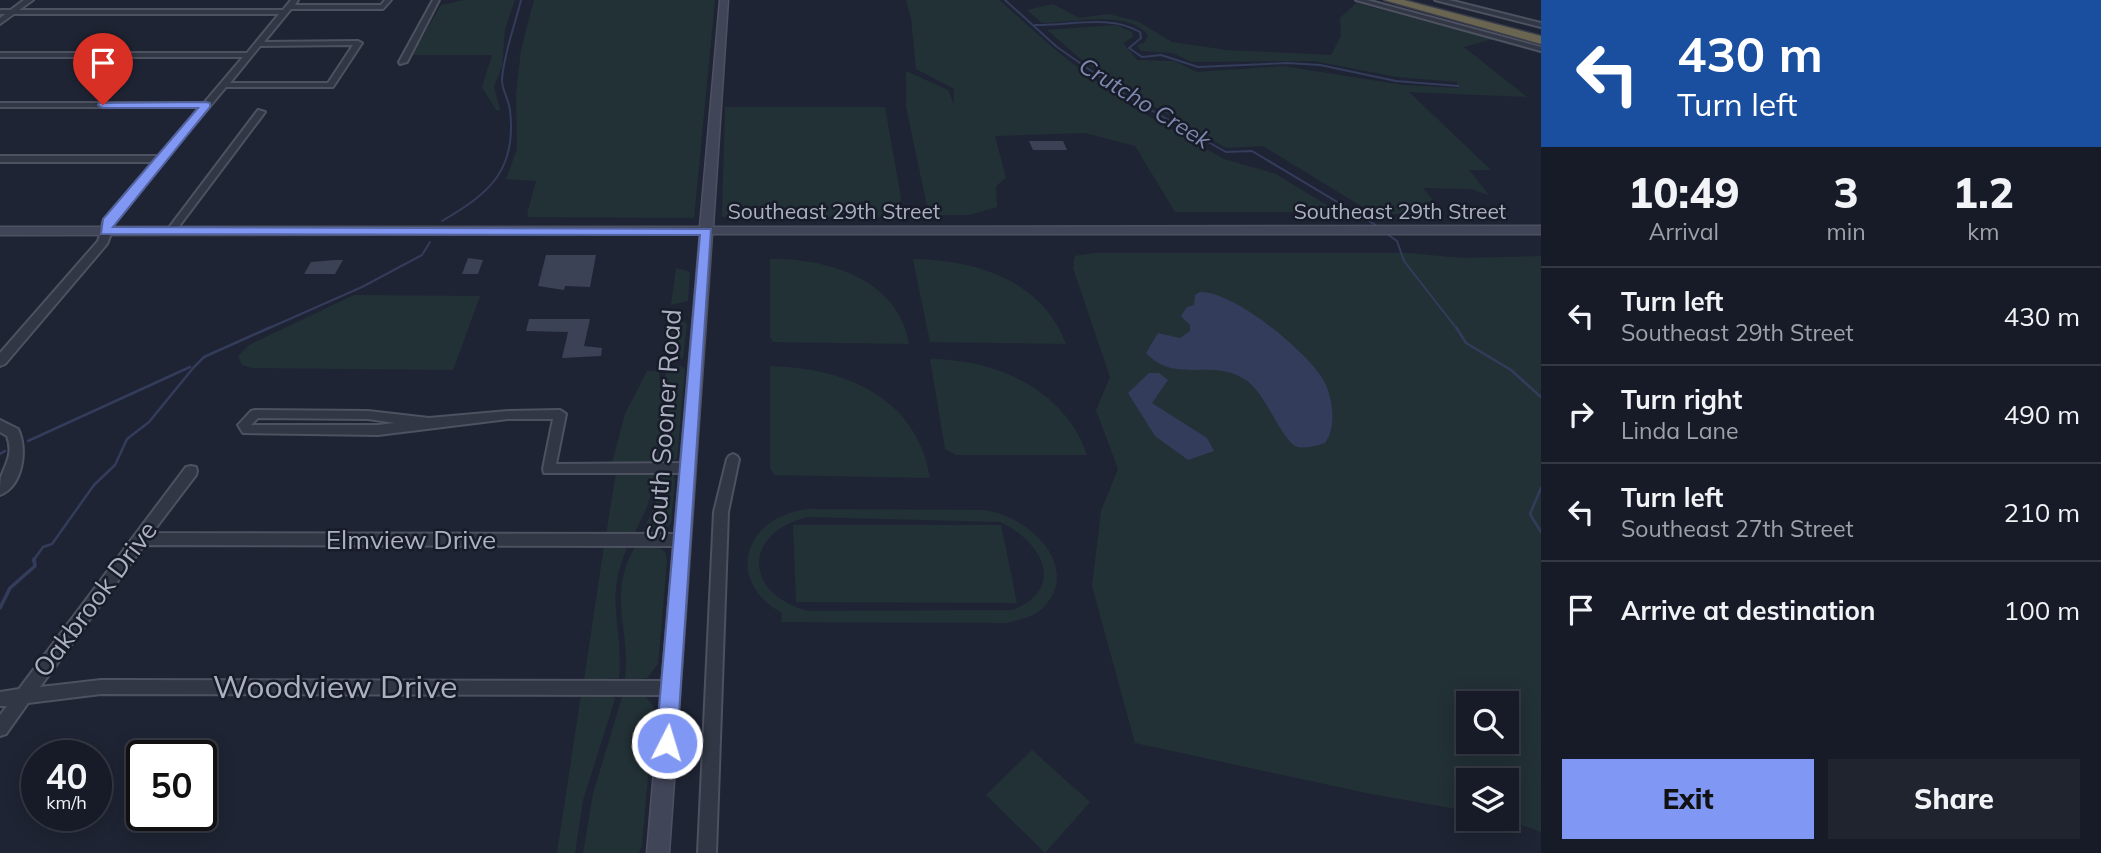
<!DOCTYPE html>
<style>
:root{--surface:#171b27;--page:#20242f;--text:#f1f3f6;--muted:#9ea1a7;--line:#363944;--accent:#8098f3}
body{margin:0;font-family:Mulish,sans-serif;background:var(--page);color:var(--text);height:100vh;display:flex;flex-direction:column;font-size:26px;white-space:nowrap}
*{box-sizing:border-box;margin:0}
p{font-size:23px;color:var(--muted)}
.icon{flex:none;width:38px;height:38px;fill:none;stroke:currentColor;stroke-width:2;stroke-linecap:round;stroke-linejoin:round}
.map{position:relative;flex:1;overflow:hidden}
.side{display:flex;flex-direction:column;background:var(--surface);width:560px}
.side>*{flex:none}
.banner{background:#1a4fa0;color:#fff;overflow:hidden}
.controls{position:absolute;left:1456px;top:691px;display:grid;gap:14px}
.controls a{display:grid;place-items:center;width:63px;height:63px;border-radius:0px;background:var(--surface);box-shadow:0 4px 18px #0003,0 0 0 2px var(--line);font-size:35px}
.speed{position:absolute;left:21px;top:740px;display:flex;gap:14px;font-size:35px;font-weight:700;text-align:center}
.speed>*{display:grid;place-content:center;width:91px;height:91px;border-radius:50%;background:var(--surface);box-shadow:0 4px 18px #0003,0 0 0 2px var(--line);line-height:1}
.speed small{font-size:18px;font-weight:400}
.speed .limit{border:4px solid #111;border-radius:10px;background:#fff;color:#111}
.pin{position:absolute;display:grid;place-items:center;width:60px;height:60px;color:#fff;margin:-72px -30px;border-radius:50% 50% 50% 0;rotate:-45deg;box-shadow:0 0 7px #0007}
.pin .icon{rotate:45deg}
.me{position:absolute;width:77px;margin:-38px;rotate:5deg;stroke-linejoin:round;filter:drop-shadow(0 0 5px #0008)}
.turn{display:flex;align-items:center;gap:24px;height:147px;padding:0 21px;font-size:32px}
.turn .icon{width:91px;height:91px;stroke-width:2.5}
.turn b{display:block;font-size:49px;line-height:60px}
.eta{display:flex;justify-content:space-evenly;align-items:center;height:119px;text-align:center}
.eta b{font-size:42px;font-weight:800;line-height:49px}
.cta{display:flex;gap:14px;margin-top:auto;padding:14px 21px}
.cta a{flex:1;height:80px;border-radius:0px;background:var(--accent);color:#111;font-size:28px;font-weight:800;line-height:80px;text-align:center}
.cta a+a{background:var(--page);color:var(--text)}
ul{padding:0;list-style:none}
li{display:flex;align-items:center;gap:21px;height:98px;padding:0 21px;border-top:2px solid var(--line)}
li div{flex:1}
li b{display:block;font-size:26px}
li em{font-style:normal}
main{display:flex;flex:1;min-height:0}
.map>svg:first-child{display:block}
</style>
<main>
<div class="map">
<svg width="1541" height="853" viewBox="0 0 1541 853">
<rect width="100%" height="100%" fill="#1f2434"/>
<path fill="#223136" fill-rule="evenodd" d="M464 0H515L505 29 502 67 494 86 500 110H496L482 87 492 55H412L441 5Z
M534 0H715L694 218 529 217 527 214 536 181 506 179 517 149 516 95 521 50Z
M906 0H999L1059 53 1129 105 1224 159 1276 174 1338 212H1175L1135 146 1085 133 995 136 1006 178 996 186 997 207 969 215H929L906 107V71L948 90 954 104V89L916 69 911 18Z
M1356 3 1493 39 1464 47 1527 97 1409 92 1491 170H1469L1489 195 1470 189 1423 188 1444 214H1374L1263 146 1226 148 1127 91 1083 61 1047 30 1116 25 1132 32 1133 37 1123 43 1137 60 1174 61 1197 72 1283 66 1403 85 1458 88 1457 82 1397 77 1314 61 1192 62 1172 53 1141 51 1137 45 1145 42 1148 36C1130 9 1072 23 1042 23L1027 10 1053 4 1079 18 1108 14 1137 21 1172 42 1227 50 1331 55 1341 36 1340 18Z
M725 107H885L901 198 899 210 883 217H722Z
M1094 253H1409L1462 258 1541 256V832L1504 819 1507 780H1468V811L1366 793 1135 743 1092 586 1101 511 1118 469 1096 410 1110 377 1073 268 1075 256ZM1468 704H1507V742H1468Z
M770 259C827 258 899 279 909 344L773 342 770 337Z
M913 259C976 260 1042 280 1066 344L930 342Z
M676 268 690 272 688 301 671 305Z
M354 295 480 296 453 370 252 368 242 365 238 356 249 345Z
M669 318H679L687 324 683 359H666Z
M930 359C995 359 1065 389 1087 455H956L945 449Z
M665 366H681L685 369 677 459 670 463 664 462 668 413Z
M770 366C844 368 917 396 930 478L774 475 770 468Z
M647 371H659L662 410 658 461 612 463 625 414Z
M616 473H657L647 507 634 534 606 535Z
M662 473 674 475 675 480 671 523 661 534 641 536 656 502Z
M808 509 983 510C1026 514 1085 566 1042 609 1033 617 1018 620 1007 623L781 622 782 613C723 580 745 516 808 509ZM808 517 1000 522C1041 541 1068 587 1013 610L809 611C744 595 741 533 808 517Z
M793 525H1001L1017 603 796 602Z
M636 545 657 547 665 552 667 561 658 664 647 678 625 680C631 627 606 596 636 545Z
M604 546H628C603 599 624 626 619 678L584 680Z
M581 695H612L615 699 583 800 575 853H557Z
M626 695 646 697 654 707 642 846 639 853H583L593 794 622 697Z
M1032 750 1090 802 1045 853 986 795Z"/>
<path fill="#333c5b" d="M1200 292C1234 291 1308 352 1324 381 1333 398 1337 427 1325 443 1317 445 1307 449 1298 447 1283 444 1266 393 1246 380 1211 357 1176 385 1146 353L1158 333 1180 338 1190 331V325L1181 316 1187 307 1194 305 1195 295Z
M1149 373H1159L1168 380 1152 403 1207 438 1214 451 1188 460 1155 436 1128 393Z"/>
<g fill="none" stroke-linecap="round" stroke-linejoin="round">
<path stroke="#333c5b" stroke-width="2" d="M1005 0 1057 47 1133 100 1226 152 1252 151 1379 227
M1035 25C1069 26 1109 14 1140 32L1141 38 1129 48 1142 57 1161 55 1198 67 1287 63 1320 65 1396 81 1458 86
M442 221C490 193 517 170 510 110 509 100 501 88 502 79 504 53 515 25 521 0
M1387 234 1397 241 1404 261 1457 329
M267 329 362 287 422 255 430 242"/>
<path stroke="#333c5b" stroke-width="2.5" d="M1456 327 1466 343 1511 370 1541 397
M28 441 190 367
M0 454 5 451
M1541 488 1530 514 1541 532
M33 561 43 547 52 544 94 485 115 465 127 439 149 422 194 367 204 357 271 327"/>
<path stroke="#333c5b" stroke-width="3.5" d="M0 608 10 588 35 566 34 559"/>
</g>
<path fill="#3b4255" d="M1029 141H1063L1067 150H1033Z
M546 255H596L590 287 565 286 564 290 538 286Z
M468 258 483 260 478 274H462Z
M334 260H343L335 274H304L311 262Z
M529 319H590L584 346 602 348 601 356 562 358 568 332 526 331Z"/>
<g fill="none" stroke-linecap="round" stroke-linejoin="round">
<defs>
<path id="minor" d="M291 0H298L295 5H381L385 0H391L383 9H291L264 42 358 41 362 43 333 87H226L113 222 109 233H103L101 231 103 222 154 162H0V156H159L200 107H0V103H204L243 57H0V53H247L279 14H0V10H283ZM353 45 328 83H230L260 46Z
M433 0H439L407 62 400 64 399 62Z
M1356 0H1367L1541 47V51Z
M258 110 265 112 174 233H168V229Z
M255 410 368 411 429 418 508 411 560 410 566 414 556 464 689 463 694 465 695 468 694 471 689 473H544L543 469 553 419H508L378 435 243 433 238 425 251 411ZM258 418 368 419 395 423 378 425H251Z
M733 454 737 456 739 459 728 512 716 853H698L714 512 727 459 729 456Z
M191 466 196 467 197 471 196 475 152 533 683 534 688 536 690 540 688 544 683 546 144 545 40 687 101 680 672 681 677 683 680 688 677 693 672 695 101 694 28 703 6 734 0 736V715L7 706H0V692L19 689 186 467Z"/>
<path id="tertiary" d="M24 0H33L0 24V18Z
M1435 0H1449L1541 23V27Z
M106 228 112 231 107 244 5 364 0 366V353L98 241 102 229Z
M0 420 18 429C28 449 23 486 0 495 0 489 0 482 1 477 7 461 13 453 7 436L0 432Z"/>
<path id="secondary" d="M720 0H728L713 227 1541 226V234H712L669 853H647L700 234 0 235V227H700Z"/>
<path id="motorway" d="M1384 0H1404L1541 36V44Z"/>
</defs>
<use href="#minor" stroke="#4d5160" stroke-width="4"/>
<use href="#tertiary" stroke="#4d5160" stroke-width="4"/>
<use href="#secondary" stroke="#4d5160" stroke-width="3"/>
<use href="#motorway" stroke="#3a3e4c" stroke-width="3"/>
<use href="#minor" fill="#323745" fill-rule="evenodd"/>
<use href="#tertiary" fill="#323745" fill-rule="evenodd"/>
<use href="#secondary" fill="#414558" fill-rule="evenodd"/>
<use href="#motorway" fill="#6a6550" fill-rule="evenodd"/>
</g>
<path fill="#8098f3" stroke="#53639e" stroke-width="2" d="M206 102 210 103V107L113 227 711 229 677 743 674 750 667 753 659 750 656 743 700 235 101 234 103 219 198 108H103L98 105 99 103Z"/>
<g text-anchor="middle" stroke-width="5" stroke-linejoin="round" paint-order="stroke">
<g font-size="21" fill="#acb1c2" stroke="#181c29">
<text x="834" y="219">Southeast 29th Street</text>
<text x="1400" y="219">Southeast 29th Street</text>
</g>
<g font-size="23" font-style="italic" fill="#7d89ae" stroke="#181c29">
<text transform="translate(1145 103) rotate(32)" y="8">Crutcho Creek</text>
</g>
<g font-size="26" fill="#acb1c2" stroke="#181c29">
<text transform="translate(664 425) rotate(-86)" y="9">South Sooner Road</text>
<text x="411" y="549">Elmview Drive</text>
<text transform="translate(95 599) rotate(-53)" y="9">Oakbrook Drive</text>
</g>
<g font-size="32" fill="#acb1c2" stroke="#181c29">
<text x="335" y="698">Woodview Drive</text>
</g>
</g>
</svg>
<div class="controls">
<a><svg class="icon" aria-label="search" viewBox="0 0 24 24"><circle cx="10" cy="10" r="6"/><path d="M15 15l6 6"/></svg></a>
<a><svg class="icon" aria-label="layers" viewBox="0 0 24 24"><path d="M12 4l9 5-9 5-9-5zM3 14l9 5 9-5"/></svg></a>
</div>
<div class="speed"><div>40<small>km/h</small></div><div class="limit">50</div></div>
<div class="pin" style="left:103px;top:105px;background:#d93025"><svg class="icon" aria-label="arrive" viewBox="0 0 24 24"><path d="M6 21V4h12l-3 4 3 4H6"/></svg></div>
<svg class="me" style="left:667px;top:743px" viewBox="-20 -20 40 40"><circle r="17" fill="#8098f3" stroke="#fff" stroke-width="3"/><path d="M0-11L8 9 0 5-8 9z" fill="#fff"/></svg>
</div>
<section class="side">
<div class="banner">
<div class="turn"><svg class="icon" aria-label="left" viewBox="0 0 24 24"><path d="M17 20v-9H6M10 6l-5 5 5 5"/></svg><div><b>430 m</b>Turn left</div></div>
</div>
<div class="eta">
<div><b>10:49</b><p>Arrival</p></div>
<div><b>3</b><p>min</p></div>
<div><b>1.2</b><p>km</p></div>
</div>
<ul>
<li><svg class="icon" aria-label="left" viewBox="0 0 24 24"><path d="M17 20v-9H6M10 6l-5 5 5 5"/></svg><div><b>Turn left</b><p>Southeast 29th Street</p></div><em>430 m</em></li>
<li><svg class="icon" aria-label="right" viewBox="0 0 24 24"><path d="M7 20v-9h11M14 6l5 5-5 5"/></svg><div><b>Turn right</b><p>Linda Lane</p></div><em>490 m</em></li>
<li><svg class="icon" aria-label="left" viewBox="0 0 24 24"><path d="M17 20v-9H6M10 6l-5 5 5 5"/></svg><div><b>Turn left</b><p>Southeast 27th Street</p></div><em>210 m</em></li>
<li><svg class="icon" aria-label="arrive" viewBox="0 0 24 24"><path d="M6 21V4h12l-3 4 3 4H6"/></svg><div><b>Arrive at destination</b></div><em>100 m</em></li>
</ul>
<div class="cta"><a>Exit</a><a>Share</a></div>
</section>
</main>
